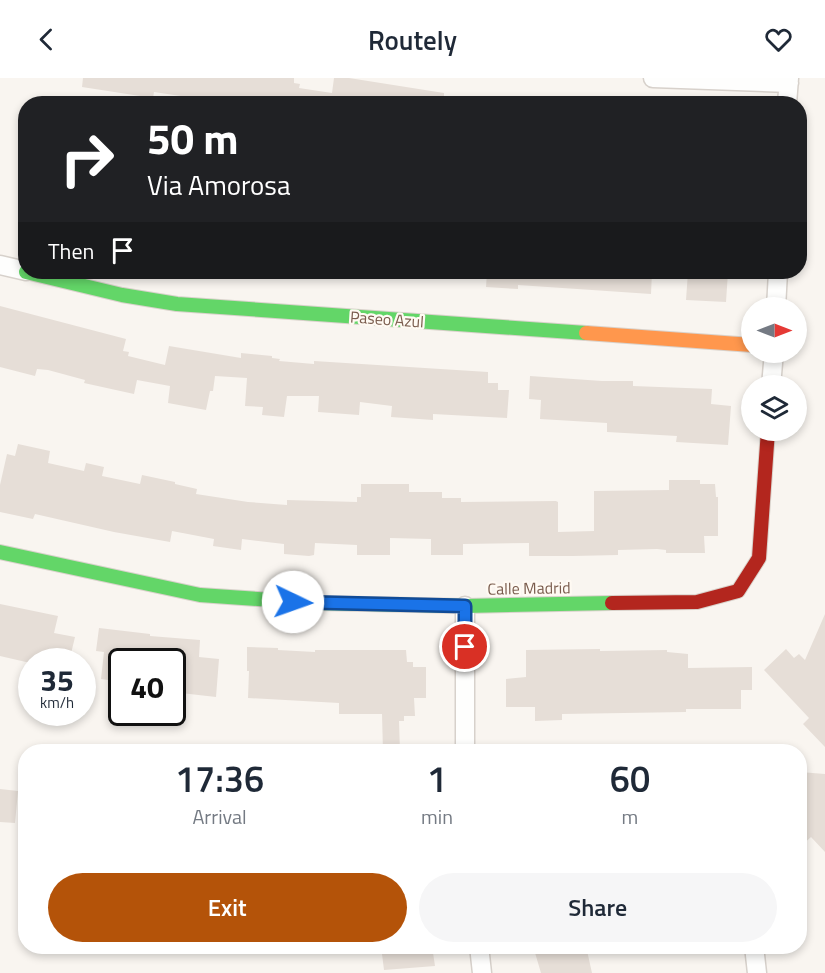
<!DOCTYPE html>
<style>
:root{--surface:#fff;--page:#f6f6f7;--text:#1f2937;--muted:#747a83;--accent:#b45309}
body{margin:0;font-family:"Titillium Web",sans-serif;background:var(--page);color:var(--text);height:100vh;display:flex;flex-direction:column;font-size:22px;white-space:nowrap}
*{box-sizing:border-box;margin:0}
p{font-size:20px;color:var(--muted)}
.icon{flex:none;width:33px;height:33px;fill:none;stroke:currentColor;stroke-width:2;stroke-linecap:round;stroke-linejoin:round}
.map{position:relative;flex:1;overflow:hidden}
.panel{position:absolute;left:18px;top:666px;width:789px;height:210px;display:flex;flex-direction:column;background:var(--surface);border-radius:24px;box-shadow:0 3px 9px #0003}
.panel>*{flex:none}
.hud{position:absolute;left:18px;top:18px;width:789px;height:183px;border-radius:24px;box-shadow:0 3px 9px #0003;background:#202124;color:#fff;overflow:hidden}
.needle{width:39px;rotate:90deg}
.tools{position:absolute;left:741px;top:219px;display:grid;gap:12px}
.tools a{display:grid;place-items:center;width:66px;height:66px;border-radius:50%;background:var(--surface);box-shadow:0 3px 9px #0003;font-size:30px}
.speed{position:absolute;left:18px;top:570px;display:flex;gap:12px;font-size:30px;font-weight:700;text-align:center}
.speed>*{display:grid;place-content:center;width:78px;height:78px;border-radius:50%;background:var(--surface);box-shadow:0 3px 9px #0003;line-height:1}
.speed small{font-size:15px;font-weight:400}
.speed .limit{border:3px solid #111;border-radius:9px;background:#fff;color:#111}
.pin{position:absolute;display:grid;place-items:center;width:51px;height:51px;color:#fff;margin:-26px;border:3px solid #fff;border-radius:50%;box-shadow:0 2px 6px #0007}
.me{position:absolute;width:66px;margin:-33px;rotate:93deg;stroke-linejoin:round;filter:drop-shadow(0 0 4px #0008)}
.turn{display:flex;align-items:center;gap:21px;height:126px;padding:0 30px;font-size:27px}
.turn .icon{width:78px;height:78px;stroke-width:2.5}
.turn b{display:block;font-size:42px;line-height:51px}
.then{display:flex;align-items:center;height:57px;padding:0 30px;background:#0003;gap:12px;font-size:22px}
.eta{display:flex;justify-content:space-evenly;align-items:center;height:102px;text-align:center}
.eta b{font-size:36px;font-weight:600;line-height:42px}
.button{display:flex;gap:12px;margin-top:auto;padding:12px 30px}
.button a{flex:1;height:69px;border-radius:36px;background:var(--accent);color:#fff;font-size:24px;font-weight:600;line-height:69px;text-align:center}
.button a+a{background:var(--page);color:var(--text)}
header{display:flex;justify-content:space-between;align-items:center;height:78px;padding:0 30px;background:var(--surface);font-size:27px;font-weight:600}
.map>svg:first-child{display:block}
</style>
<header><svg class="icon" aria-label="back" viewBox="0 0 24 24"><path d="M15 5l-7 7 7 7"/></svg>Routely<svg class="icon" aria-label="heart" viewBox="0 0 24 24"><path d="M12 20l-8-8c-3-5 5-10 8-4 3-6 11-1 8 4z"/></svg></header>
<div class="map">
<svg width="825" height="895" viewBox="0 0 825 895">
<rect width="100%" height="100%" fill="#f9f5f0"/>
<path fill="#e6ded7" d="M83 0H294V5L300 6 299 10 332 15 334 0H349L444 15V26H193L194 20 154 14 153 20 82 9Z
M487 194H652L651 216 518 207V211L486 209Z
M688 194H728L726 224 686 222Z
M0 228 126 261 123 273 129 274 128 278 165 287 169 268 241 280V275L272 278V280L280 281 279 283 314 286V283L488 294V305H498V312H509L507 340 433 336V342L391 339 392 328 360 324 359 337 318 334 319 318H287L284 339 262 337 263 329 245 328 247 300 215 298 213 313H210L206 332 168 325 170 308 137 302 134 316 84 305 85 302 48 292 37 291 35 298 0 289Z
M530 298 602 303H633V308L712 311 711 326 731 328 728 367 676 364 677 358 607 354V345L540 341 541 322 529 321Z
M18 366 50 373 48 385 84 393 86 385 104 389 102 398 140 406 142 397 175 404V406L197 411 196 416 248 424 287 427V422L357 424V419H361V406H409V414H442V420H461V424L556 423 558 424V454L594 453V413L669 412V402H700V406H715L716 419H718V458H704L705 475H666V472L657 471 618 472V477L573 478H529V465L463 466V477H431V461L390 460V477H357V467L315 465 314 477 309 478 284 476V466L242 461 241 472 213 468 214 461 172 453 170 464 114 454 35 436 33 441 0 434V407L7 376 15 378Z
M0 526 58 538 54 555 75 559 69 584H26L0 578Z
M825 536V669L803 646 809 640 764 592 786 571 794 580 799 576 805 582Z
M99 550 150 556V558L200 562 199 579 219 581 216 619 172 614V584H122V604L101 601 104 574 96 573Z
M247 569 278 570V572L315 574V572H406L407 584H413V589H426V620H414L415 638H404V643H399L400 674H383L382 636H339V625L248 620 249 593H247Z
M600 571V573L667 572V574L688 576V590L752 589V612H741V631H686V634L562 636V642L535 643V629H506V601L526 599V572Z
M800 694 825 696V774L811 759 800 769Z
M0 711 18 713 15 745 0 744Z
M381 868H432L435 888 384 892Z
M533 868H586L592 895H541Z"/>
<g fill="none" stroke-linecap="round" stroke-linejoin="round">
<defs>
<path id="street" d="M653 0 789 5
M787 26 789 0
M0 187 26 193
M776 230 778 194
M771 308 774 274
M465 528V674
M479 868 482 895
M754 868 757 895"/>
<path id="fast" d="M26 194 122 217 177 226 586 255
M0 474 200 517 316 525 465 528 612 525"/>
<path id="slow" d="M586 255 752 267"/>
<path id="jam" d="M612 525 697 524 738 513 759 480 768 352"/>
</defs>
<use href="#street" stroke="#d7d1cb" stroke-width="21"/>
<use href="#fast" stroke="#d9d2cb" stroke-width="16"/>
<use href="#slow" stroke="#d9d2cb" stroke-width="16"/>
<use href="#jam" stroke="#d9d2cb" stroke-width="16"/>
<use href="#street" stroke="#fefefd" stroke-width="18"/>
<use href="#fast" stroke="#63d668" stroke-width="14"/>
<use href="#slow" stroke="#ff974d" stroke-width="14"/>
<use href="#jam" stroke="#b3261e" stroke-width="14"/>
</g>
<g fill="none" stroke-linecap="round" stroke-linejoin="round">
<defs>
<path id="route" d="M293 524 465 528V569"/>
</defs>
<use href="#route" stroke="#114b97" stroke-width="15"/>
<use href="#route" stroke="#1a73e8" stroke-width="10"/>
</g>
<g text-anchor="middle" stroke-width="4.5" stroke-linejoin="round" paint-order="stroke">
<g font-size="16" fill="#7a5c4d" stroke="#fffaf3">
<text transform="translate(387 241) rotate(4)" y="6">Paseo Azul</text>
<text transform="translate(529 510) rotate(-1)" y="6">Calle Madrid</text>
</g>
</g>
</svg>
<div class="tools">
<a><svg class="needle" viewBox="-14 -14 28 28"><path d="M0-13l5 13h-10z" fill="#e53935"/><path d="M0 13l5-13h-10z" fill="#747a83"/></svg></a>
<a><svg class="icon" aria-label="layers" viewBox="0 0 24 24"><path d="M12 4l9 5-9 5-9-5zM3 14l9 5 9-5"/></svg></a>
</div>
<div class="speed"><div>35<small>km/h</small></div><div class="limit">40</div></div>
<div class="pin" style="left:465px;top:569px;background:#d93025"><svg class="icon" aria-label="arrive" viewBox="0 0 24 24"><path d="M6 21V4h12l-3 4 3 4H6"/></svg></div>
<svg class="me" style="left:293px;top:524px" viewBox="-20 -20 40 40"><circle r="19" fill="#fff"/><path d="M0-13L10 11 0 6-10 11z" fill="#1a73e8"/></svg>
<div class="hud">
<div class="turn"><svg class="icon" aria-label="right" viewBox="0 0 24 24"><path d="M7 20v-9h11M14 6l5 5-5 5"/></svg><div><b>50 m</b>Via Amorosa</div></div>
<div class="then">Then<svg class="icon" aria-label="arrive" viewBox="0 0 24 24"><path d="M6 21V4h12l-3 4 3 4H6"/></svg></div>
</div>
<section class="panel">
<div class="eta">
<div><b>17:36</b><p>Arrival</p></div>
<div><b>1</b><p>min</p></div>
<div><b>60</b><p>m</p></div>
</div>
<div class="button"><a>Exit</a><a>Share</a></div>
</section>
</div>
